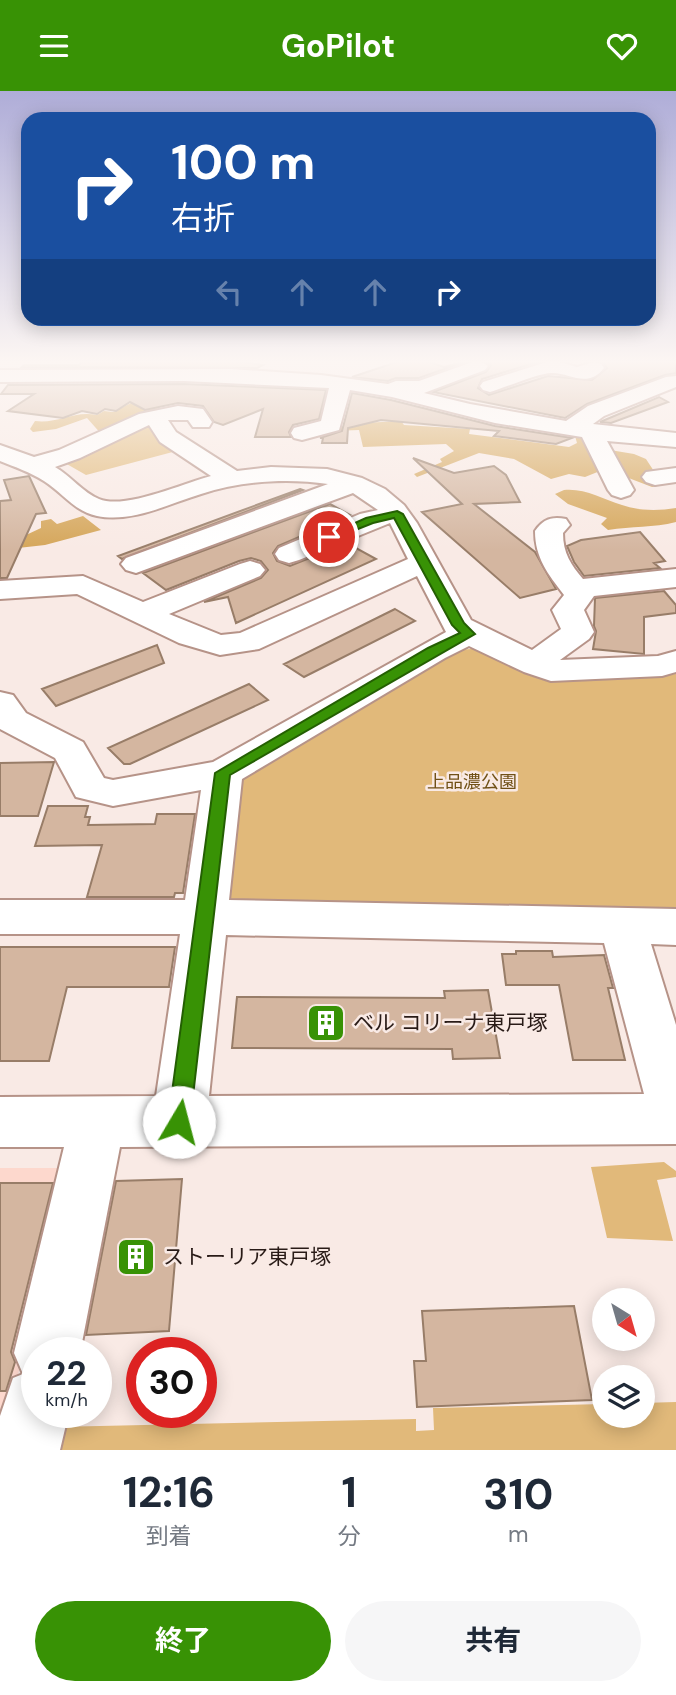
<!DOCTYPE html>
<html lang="ja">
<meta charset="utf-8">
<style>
:root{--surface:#fff;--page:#f6f6f7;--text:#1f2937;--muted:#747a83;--accent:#389205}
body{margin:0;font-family:"DM Sans","Noto Sans JP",sans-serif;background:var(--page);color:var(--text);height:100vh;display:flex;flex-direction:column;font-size:26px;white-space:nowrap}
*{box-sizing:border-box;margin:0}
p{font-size:23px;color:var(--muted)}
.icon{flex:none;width:38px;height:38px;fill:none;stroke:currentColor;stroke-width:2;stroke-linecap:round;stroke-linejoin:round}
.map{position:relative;height:1359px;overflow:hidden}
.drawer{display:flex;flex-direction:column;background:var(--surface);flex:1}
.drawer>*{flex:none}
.guide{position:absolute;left:21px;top:21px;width:635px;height:214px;border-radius:21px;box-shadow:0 4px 18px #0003;background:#1a4fa0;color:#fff;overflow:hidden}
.needle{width:46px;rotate:143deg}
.buttons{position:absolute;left:592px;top:1197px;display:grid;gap:14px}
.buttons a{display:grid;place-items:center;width:63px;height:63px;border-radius:50%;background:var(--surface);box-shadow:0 4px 18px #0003;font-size:35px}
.speed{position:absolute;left:21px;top:1246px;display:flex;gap:14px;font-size:35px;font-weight:700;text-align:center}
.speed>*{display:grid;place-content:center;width:91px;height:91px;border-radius:50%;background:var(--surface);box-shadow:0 4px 18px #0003;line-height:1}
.speed small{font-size:18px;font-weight:400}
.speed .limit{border:10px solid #d22;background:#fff;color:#111}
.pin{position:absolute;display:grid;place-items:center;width:60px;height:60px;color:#fff;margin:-30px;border:4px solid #fff;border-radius:50%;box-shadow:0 2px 7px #0007}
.me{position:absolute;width:77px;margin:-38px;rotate:8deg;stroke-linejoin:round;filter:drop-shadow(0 0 5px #0008)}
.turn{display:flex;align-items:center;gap:24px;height:147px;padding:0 35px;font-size:32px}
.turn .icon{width:91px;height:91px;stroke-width:2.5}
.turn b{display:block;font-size:49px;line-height:60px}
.lanes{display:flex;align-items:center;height:66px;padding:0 35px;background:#0003;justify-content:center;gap:35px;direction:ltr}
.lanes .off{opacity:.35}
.eta{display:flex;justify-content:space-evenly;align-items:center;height:119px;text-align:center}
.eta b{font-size:42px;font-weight:700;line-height:49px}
.action{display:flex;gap:14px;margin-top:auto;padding:14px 35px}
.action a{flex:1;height:80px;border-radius:42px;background:var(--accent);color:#fff;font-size:28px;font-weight:700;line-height:80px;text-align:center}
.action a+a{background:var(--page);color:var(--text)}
header{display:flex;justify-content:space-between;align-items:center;height:91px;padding:0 35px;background:var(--accent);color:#fff;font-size:32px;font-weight:700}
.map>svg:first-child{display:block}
</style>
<header><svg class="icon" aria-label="menu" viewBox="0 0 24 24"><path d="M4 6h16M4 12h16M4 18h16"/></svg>GoPilot<svg class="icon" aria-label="heart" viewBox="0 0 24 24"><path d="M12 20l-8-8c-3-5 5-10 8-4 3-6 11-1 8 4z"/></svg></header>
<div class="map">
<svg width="676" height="1359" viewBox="0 0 676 1359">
<rect width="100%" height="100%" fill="#f9eae5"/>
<path fill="#fdd8cd" d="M0 1077H62L2 1359H0Z"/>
<path fill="#e1b97a" d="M145 335 155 337 184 358 86 384 65 372 84 366Z
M484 557 546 589 676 583V820L220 815 245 677 445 560Z
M664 1071 676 1080V1086L657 1089 673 1150 607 1147 591 1076Z
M676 1311V1359H51L55 1336 416 1328V1340L434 1339 433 1317 604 1313V1325H642V1312Z"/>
<path fill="#d5a65a" d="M139 308H174L158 315 160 316 139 329 103 345 87 327 56 338 33 341 30 338 35 330C58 333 74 319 97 324L104 320 113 321Z
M401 330 404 334 470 338 469 343 569 356 577 352 575 345 586 342 600 380 585 386 569 383 551 388 514 368 479 362 417 386 414 383 442 371 440 368 454 360 446 353 363 356 359 339 333 340 331 337 344 336V333Z
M604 358 634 363 646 368 663 394 652 396 626 386Z
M564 399C585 397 602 408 622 414 639 420 658 420 676 417V431C653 437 632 435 608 439L601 433 607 427 568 413 555 403Z
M83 425 101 439 45 454 0 459V445L26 444 41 437V430L51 428 57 433Z"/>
<path fill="#d4b6a0" stroke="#987d68" stroke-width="2" d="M85 269H230L263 274 257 277 22 276 24 274H79Z
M403 269H424L444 276 470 269 419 287H396L388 290 352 286Z
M483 269H544L482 288 478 297 489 304 548 285 592 289 607 277 603 271 597 269H676V282L665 284 587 313 565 327 433 301 486 281 491 274Z
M184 293 326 299 319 328 293 334 289 341 291 346H255L263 318 223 334 214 331 203 315 178 312 145 319 130 311 116 320 105 318 97 323 82 320 63 327 8 320 34 303H1L8 294Z
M352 302 391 309 495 335 572 347 556 353 494 345 499 340 381 329 348 337 347 352H322L323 347H320L342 340Z
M659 306 668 311 611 332 600 331Z
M413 367 454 382 494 375 506 384 520 411 474 413 535 461 556 498 520 507 422 421 462 413Z
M29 385 46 422 36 423 7 487H0V410L11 409 4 389Z
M300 398 303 399 122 468 118 465Z
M330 413 350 424 278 455 273 462 277 470 290 475 347 452 376 468 236 532 228 506 204 511 261 487 268 479 261 470 251 467 239 470 166 499 143 482Z
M640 441 665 470 654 472 660 477 584 485 574 471 567 455 581 449Z
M664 500 676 514V522L644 526V563L593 558 596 540 594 535 595 507Z
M395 518 415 530 304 586 284 573Z
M157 554 164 572 56 615 42 598Z
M249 593 268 609 130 673H124L108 657Z
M54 671 38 725H0V672Z
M48 715H88L85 726H90L88 734 155 733 157 723H195L183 802H175L174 806H87L102 754 35 755Z
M0 856H175L169 896H67L49 970H0Z
M516 860H552L553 866 604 864 613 897H608L625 969H573L559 894H506L502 863H516Z
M488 899 500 967 453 968 452 958 232 957 237 906 445 907 444 900Z
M182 1088 169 1240 86 1244 116 1090Z
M0 1092H53L11 1261 15 1271 6 1300H0Z
M574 1215 592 1309 417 1316 414 1270H426L422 1220Z"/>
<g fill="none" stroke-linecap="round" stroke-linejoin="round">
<defs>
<path id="minor" d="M478 269 488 275 485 279 424 302 470 313 566 330 588 315 666 286 676 285V296L604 325 593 333 676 342V356L607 350 634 399 630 404 621 407 612 404 608 399 582 346 495 332 392 306 350 299 339 339 302 349 294 347 291 342 294 337 321 330 329 297 184 290 0 291V279L230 278 321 284 388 293 396 290H419Z
M553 269 577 276 594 271 601 273 604 277C588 298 570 282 553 282 540 281 505 297 490 301L483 299 480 295 483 291Z
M178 315 203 318 212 331 209 336H193L188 329H168L176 341 237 380 271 376 327 378 362 387 385 398 404 414 417 432 471 529 532 559 561 538 552 519 564 504C548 483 535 467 535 440 543 428 552 425 566 428L570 434 563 442C563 462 571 474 583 488L676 478V496L594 505 584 519 594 541 589 548 560 569 658 565 676 560V581L662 585 551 590 524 581 469 555 445 567 242 688 229 809 676 818V854L651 853 676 934V1053L120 1056 80 1262H37V1321H69L60 1359H0V1325L13 1287 23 1283 14 1262 64 1056H0V1006L156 1005 180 843H0V809H185L201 699 113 715 76 706 55 667 0 638V601L13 604 26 622 83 651 104 687 113 689 213 671 446 541 417 485 259 558 220 564 179 552 77 503 0 508V490L83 485 143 511 240 473 250 470 260 473 265 479 260 485 169 523 221 544 240 542 408 468 390 432 299 469 289 472 279 469 275 463 279 457 360 423 378 419 353 402 136 482 126 479 121 473 126 467 328 393C287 387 241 390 201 403 168 413 133 432 97 425 74 420 63 402 44 390 30 381 15 376 0 370V354L34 366 59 359 139 323ZM149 334 160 351 211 385C184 392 125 419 99 408 83 402 71 385 55 376L80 367ZM226 844 604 852 644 1003 209 1005Z
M676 377V391L655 394 646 391 642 386 646 381Z"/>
</defs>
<use href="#minor" stroke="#b69388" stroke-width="4"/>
<use href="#minor" fill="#fff" fill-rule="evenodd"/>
</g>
<linearGradient id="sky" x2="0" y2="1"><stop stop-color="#afadd8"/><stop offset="0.59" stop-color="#fcf6f3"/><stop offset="1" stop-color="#fcf6f3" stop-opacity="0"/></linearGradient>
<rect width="676" height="459" fill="url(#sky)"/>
<path fill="#389205" stroke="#245f03" stroke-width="2" d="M397 420 403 423 464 532 475 543 230 684 190 1031 187 1038 179 1041 171 1038 168 1031 215 682 428 557 460 542 452 534 394 427 373 432 333 448 324 446 366 427Z"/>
<defs>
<symbol id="building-square" viewBox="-11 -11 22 22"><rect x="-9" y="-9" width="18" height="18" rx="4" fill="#389205" stroke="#f9eae5"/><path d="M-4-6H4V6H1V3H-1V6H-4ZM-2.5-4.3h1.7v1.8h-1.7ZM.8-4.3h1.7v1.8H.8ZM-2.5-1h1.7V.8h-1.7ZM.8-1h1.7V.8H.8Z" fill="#fff"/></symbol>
</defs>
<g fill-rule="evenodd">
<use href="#building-square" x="304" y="910" width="44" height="44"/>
<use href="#building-square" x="114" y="1144" width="44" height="44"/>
</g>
<g text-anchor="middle" stroke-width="5" stroke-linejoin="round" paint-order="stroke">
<g font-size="18" fill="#715117" stroke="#f9eae5">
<text x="472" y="697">上品濃公園</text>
</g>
<g font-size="21" fill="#291b17" stroke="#f9eae5" text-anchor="start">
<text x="353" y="939">ベル コリーナ東戸塚</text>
<text x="163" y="1173">ストーリア東戸塚</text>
</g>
</g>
</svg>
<div class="buttons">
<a><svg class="needle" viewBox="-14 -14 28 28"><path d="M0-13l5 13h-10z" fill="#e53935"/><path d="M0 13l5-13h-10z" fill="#747a83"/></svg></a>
<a><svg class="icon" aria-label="layers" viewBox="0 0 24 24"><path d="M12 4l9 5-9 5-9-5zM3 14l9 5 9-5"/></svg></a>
</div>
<div class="speed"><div>22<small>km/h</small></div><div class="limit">30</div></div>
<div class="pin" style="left:329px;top:446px;background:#d93025"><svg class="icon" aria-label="arrive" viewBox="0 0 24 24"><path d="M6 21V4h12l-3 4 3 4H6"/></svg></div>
<svg class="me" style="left:179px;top:1031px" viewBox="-20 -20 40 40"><circle r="19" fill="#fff"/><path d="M0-13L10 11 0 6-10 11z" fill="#389205"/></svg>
<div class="guide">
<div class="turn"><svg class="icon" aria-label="right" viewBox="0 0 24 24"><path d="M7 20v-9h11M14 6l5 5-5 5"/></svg><div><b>100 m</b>右折</div></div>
<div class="lanes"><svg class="icon off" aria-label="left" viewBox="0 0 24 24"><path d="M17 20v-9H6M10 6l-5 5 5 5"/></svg><svg class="icon off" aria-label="ahead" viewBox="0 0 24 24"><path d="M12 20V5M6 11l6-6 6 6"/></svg><svg class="icon off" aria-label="ahead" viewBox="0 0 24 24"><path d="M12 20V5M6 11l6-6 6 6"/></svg><svg class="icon" aria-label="right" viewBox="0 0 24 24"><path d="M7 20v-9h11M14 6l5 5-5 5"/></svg></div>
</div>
</div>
<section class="drawer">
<div class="eta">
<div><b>12:16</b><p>到着</p></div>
<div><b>1</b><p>分</p></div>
<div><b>310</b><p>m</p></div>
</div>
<div class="action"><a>終了</a><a>共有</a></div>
</section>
